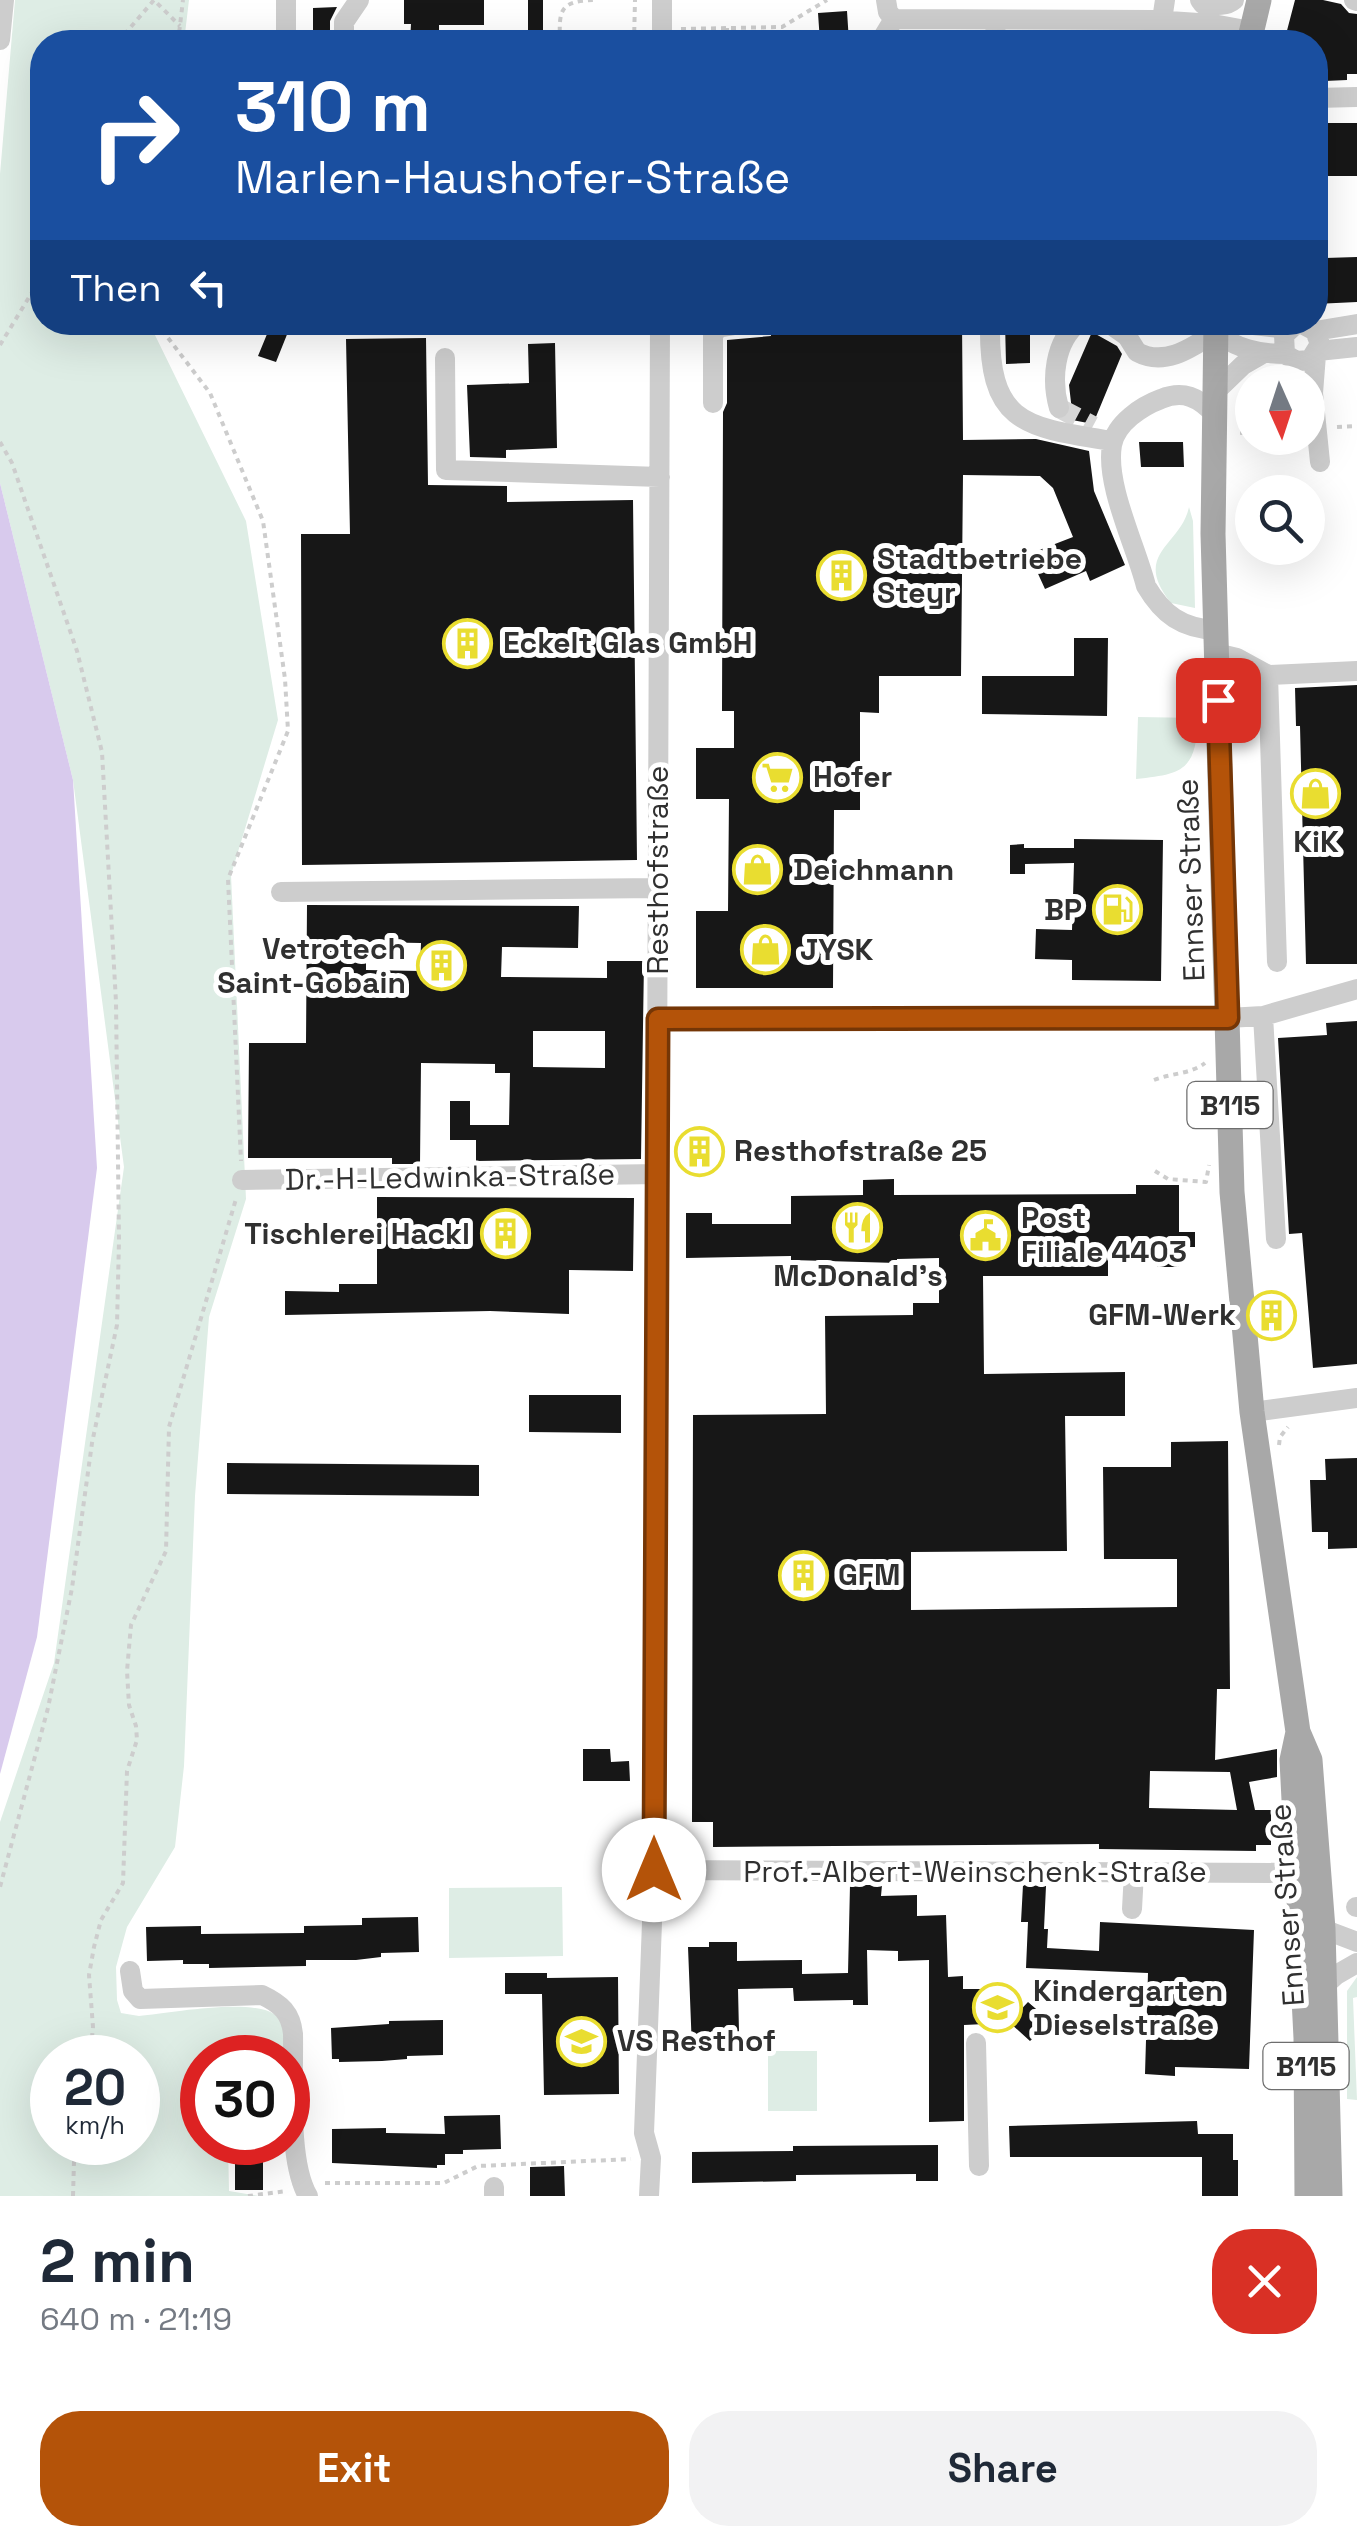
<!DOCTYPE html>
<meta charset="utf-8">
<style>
:root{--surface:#fff;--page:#f2f2f3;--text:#1f2937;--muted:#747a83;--accent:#b45309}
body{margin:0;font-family:"Space Grotesk",sans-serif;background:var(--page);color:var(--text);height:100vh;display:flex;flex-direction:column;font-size:38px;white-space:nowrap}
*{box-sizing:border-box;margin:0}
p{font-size:32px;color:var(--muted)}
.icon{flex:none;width:55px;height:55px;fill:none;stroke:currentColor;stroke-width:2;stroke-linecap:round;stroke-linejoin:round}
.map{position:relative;height:2196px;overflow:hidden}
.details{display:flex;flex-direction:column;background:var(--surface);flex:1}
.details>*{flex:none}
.top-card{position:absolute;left:30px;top:30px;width:1298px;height:305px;border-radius:40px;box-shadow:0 10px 40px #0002;background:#1a4fa0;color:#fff;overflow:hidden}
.needle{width:65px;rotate:177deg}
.tools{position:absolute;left:1235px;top:365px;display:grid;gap:20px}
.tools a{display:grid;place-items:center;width:90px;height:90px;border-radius:50%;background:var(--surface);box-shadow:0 10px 40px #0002;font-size:50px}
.speed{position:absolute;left:30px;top:2035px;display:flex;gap:20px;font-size:50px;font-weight:700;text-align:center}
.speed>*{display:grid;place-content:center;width:130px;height:130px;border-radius:50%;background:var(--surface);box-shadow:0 10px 40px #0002;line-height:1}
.speed small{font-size:25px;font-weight:400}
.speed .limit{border:15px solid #d22;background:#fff;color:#111}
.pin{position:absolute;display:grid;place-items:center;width:85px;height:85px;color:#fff;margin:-42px;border-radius:20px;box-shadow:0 5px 15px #0006}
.me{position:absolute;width:110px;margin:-55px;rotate:0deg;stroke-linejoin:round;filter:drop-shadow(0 0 8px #0008)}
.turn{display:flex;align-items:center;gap:35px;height:210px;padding:0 40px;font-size:45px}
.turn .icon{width:130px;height:130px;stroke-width:2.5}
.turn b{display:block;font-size:70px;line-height:85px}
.then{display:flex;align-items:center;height:95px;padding:0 40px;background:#0003;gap:20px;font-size:38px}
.round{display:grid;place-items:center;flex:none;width:105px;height:105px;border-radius:40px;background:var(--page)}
.overview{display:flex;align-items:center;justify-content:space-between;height:170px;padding:0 40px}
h1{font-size:60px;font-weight:800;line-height:75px}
.primary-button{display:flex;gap:20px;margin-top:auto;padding:20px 40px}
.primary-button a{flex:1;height:115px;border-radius:40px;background:var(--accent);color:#fff;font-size:40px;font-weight:800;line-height:115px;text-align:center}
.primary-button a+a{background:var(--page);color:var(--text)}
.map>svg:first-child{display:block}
</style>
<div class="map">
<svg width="1357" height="2196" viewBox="0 0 1357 2196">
<rect width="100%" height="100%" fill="#fff"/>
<path fill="#deede5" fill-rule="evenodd" d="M15 0H189L184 42H42V322L153 323 152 329 246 521 278 720 231 875 246 1199 209 1317 195 1496 184 1766 175 1847 127 1927 116 1967 117 2000 121 2013 139 2016C170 2013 249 1998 274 2014 288 2024 286 2042 286 2057L202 2058V2142L228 2143 229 2191 259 2196H0V1822L54 1663 124 1167 73 780 0 483V174ZM52 2058H138V2142H52Z
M1189 507 1193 521 1195 608 1171 603C1131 553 1181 546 1189 507Z
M1138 717 1198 718C1196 770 1184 774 1136 779Z
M562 1887 563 1956 449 1958V1888Z
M1357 1977V1997L1353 1998 1357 2100 1347 2099V1991Z
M768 2051H817V2111H768Z"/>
<path fill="#d8caed" d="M0 483 73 780 97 1168 37 1637 0 1774Z"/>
<path fill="#171717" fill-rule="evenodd" d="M404 0H484V25H439V42H410L411 24H404Z
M528 0H543V42H528Z
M1295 0H1323L1341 4 1349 13 1357 14V74H1347V80L1325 81V74H1315V42H1284Z
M337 7 330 21V42H313V8Z
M847 11 849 42H820L818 13Z
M1315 123H1357V176H1315Z
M1357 257V302L1315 304V286L1326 287 1325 258Z
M272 322H292L276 362 258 356Z
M770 322H962L963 440 1036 439 1089 451 1094 491 1125 565 1090 581 1086 571 1045 589 1029 554 1073 537 1053 488 1040 476 963 475 961 676H879V713L860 712V810H834L833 988H696V911H728L729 799H696V748H734V711H722L723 412 727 403V340L771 336Z
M1005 322H1030V363L1006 364Z
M1092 332 1117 346 1122 354 1093 424 1067 419 1072 411 1069 385Z
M426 338 428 485 507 486V502L633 500 637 860 302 865 301 534H350L346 339Z
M555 343 557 448 506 450V458L470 457 467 385 529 383 528 344Z
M1139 442H1183L1184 467H1141Z
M1074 638H1108L1107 716 982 714V676H1074Z
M1357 685V964H1306L1300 726H1296L1295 688Z
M1074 839 1163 840 1161 981 1072 980V960L1035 959 1036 929 1072 930 1074 863 1025 864V874H1010V845L1024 844V848H1074Z
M307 905 579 906 578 948 502 947 501 977 607 978V961H644L641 1159 476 1161V1140H450V1101H470V1125H509L510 1073H495V1064L421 1063 420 1164H392V1158H248L249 1043H306ZM366 942 421 943 420 971 366 970ZM533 1031H605V1068L533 1067Z
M1357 1021V1364L1313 1368 1302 1233 1289 1234 1278 1038 1327 1035 1326 1023Z
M894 1179V1195L1136 1194V1185H1179V1232H1195V1247H1179V1267H1157V1257H1108V1276H983L984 1374 1125 1372V1416H1065L1067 1551 911 1552V1610L1177 1607V1559H1104L1103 1467H1171V1442L1228 1441 1230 1689H1217L1215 1760 1277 1749V1777L1249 1782 1255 1810H1271V1845H1256V1851L1099 1849V1844L713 1847V1822H692L693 1415 826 1414 825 1316 913 1315V1303H939V1258L897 1259V1263L791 1260V1256L686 1258V1213H712V1224H791V1196L863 1195V1180ZM1150 1771 1230 1772 1237 1810 1149 1808Z
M377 1197 634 1198 633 1271 569 1270V1314L490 1311 285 1315V1291L339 1292V1284H377Z
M529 1395H621V1433L529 1432Z
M1357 1458V1548L1328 1549V1532H1312L1310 1480H1326L1325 1459Z
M227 1463 479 1465V1496L227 1494Z
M583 1749H610L611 1762 629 1761 630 1781H583Z
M850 1885H882L881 1896 917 1895V1916L946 1915 948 1977 963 1976V1989H1006V2023L964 2025V2121L929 2122V1960L898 1961V1951L867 1950 868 2005H853V2000L794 2001 793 1988 738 1989 739 2032H734V2048L692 2049 688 1947H709V1942H737V1961L802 1960V1974L848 1973Z
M1023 1885 1046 1886 1044 1929H1048L1047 1948 1099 1951 1100 1922 1254 1930 1249 2069 1175 2067V2076L1145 2074 1148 1973 1026 1968 1028 1922H1021Z
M418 1917 419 1952 381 1953V1957L356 1960H306V1966L209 1968V1964H183V1960L147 1961 146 1927 201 1926V1934L304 1933V1926L362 1925V1918Z
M505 1973H547V1978L618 1977 619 2094 544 2095 542 1994H505Z
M1028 2002 1050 2021 1030 2041 1009 2022Z
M443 2020V2055L407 2056V2059L382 2061 339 2062V2059H332L331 2028 389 2024V2021Z
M500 2115 501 2149 463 2150V2154H445V2165H437V2168L332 2163V2129L386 2128V2133L445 2134 444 2116Z
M1197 2121 1198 2134H1233V2160H1238V2196H1202V2157H1010L1009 2126Z
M235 2142H263V2190H235Z
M938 2145V2181H916V2174L796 2175V2181L692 2183V2152L793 2151V2146Z
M564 2166 565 2196H530V2167Z"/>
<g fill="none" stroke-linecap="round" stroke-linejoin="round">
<path stroke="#d6d6d6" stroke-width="20" stroke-dasharray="20 10" stroke-linecap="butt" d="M1059 408 1093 426"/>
<path stroke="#cdcdcd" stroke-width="4" stroke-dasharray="5 5" stroke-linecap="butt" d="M727 28V42
M681 29 782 27 827 0
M118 42 154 0 180 26
M178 42 183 0
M560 42C559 10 559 1 595 0
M634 42 635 0
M156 322 210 393 263 521 285 679 288 731 228 879 241 1161
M0 345 42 276
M1244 390 1242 435 1252 434
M1337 427 1357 426
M0 442 12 463 77 651 102 752 116 1002 119 1240 117 1325 92 1443 72 1588 48 1708 0 1887
M1154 1080C1172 1073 1191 1074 1205 1063
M1155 1171 1168 1179 1206 1182 1209 1165
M1279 1445 1280 1437 1288 1427
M90 2058 93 2027 89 1975 94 1947 101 1920 123 1883 127 1771 137 1740 136 1726 129 1705 127 1671 131 1625 166 1551 169 1427 236 1199
M325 2183H444L478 2166 631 2159
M73 2196 74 2162 81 2142
M248 2196 287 2191"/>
<path stroke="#cdcdcd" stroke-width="20" d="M886 0 888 12 894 19
M1200 0 1203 4C1214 5 1226 7 1234 0
M1354 0 1357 1
M894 19 1154 20 1213 24 1251 31
M995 20 996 42
M1154 20 1155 42
M1162 20 1165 0
M0 40 4 0
M286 42V0
M344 42V22L359 0
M662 42V0
M880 42 894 19
M1315 98 1357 97
M990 322C988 424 1023 427 1112 441
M1107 322 1127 336 1137 352C1165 367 1191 348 1216 332 1236 349 1259 354 1285 354
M1228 322 1288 329
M1315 331 1320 344 1310 360 1296 361 1285 354 1284 335 1295 325 1302 324 1315 331 1357 324
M1318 351 1357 347
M1316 355 1313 393 1320 462
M445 358 446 470 660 477
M1215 392 1243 365 1262 354
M713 403V336L717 328 753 322
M1059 408C1051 380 1054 342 1079 322
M1215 415C1199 397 1183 390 1161 399 1142 406 1116 423 1112 445 1105 485 1136 546 1146 586 1163 615 1182 628 1215 630
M1216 653 1237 658 1268 675
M1268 675 1277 962
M1217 700 1268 675 1357 671
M281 892 658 888
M1263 1016 1276 1239
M658 1019 1228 1018 1263 1016 1357 989
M242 1180 658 1174
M1252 1412 1357 1398
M654 1870 1297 1873
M1356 1907H1357
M1132 1909 1134 1872
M1323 1929 1357 1942
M130 1971 133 1991 140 1999 262 1995C281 2004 291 2013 293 2034 294 2078 287 2160 308 2196
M1325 1985 1336 1975 1357 1963
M976 2043 979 2166
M494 2187V2196
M649 2196 651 2158 644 2133 654 1870 660 322"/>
<path stroke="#a8a8a8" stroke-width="25" d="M1249 42 1259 0
M1216 322 1213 534 1232 1192 1252 1412 1298 1732 1310 1760 1323 1929 1330 2196
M1298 1732 1292 1760 1306 2038 1307 2196"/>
</g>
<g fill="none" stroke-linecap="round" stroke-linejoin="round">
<defs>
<path id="route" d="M654 1870 658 1019 1228 1018 1218 700"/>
</defs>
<use href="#route" stroke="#753606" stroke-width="25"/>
<use href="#route" stroke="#b45309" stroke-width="18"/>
</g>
<defs>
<symbol id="building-ring" viewBox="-11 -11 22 22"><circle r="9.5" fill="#fff" stroke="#e9dd30" stroke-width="1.5"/><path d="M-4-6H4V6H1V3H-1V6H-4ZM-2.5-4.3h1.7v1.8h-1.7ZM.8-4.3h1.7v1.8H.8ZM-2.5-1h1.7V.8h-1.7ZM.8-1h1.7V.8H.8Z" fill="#e9dd30"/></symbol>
<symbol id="supermarket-ring" viewBox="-11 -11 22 22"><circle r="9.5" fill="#fff" stroke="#e9dd30" stroke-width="1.5"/><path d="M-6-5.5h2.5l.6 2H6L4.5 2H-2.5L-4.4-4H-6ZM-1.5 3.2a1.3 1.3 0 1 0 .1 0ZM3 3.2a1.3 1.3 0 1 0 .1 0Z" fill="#e9dd30"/></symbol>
<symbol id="shop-ring" viewBox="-11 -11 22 22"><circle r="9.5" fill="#fff" stroke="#e9dd30" stroke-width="1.5"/><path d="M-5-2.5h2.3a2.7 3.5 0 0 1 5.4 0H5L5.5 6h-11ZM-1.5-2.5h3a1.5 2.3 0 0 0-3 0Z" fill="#e9dd30"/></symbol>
<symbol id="fuel-ring" viewBox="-11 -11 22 22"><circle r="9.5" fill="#fff" stroke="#e9dd30" stroke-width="1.5"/><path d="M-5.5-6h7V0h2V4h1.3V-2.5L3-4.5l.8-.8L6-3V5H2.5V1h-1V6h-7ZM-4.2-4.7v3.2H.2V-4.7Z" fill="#e9dd30"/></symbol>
<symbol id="restaurant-ring" viewBox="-11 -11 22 22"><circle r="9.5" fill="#fff" stroke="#e9dd30" stroke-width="1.5"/><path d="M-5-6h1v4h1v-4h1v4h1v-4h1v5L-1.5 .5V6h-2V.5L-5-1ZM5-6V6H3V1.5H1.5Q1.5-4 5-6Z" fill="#e9dd30"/></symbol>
<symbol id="civic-ring" viewBox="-11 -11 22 22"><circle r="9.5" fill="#fff" stroke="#e9dd30" stroke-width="1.5"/><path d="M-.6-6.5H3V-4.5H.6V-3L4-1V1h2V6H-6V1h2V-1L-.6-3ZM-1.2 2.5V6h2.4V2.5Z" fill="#e9dd30"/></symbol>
<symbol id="school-ring" viewBox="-11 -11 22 22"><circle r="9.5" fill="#fff" stroke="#e9dd30" stroke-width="1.5"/><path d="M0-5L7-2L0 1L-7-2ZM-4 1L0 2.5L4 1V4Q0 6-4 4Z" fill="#e9dd30"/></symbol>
</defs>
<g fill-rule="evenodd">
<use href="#building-ring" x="814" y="548" width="55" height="55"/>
<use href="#building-ring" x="440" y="616" width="55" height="55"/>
<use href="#supermarket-ring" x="750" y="750" width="55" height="55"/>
<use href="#shop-ring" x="1288" y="766" width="55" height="55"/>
<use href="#shop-ring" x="730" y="842" width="55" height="55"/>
<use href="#fuel-ring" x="1090" y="882" width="55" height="55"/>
<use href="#shop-ring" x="738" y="922" width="55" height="55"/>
<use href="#building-ring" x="414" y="938" width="55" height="55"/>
<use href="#building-ring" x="672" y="1124" width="55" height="55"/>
<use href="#restaurant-ring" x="830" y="1200" width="55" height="55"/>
<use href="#building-ring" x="478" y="1206" width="55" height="55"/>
<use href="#civic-ring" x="958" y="1208" width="55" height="55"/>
<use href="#building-ring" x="1244" y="1288" width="55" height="55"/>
<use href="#building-ring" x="776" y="1548" width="55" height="55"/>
<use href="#school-ring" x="970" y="1980" width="55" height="55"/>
<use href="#school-ring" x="554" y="2014" width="55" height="55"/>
</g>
<g text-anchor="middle" stroke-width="10" stroke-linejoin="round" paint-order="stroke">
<g fill="#fff" stroke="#6e6e6e" stroke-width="2.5">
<rect x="1187.5" y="1082" width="85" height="46" rx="8"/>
<rect x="1263.5" y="2043" width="85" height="46" rx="8"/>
</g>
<g font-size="28" font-weight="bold" fill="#303030">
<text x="1230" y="1115">B115</text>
<text x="1306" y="2076">B115</text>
</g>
<g font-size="30" font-weight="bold" fill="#303030" stroke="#fff" text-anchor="start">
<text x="877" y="569">Stadtbetriebe<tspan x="877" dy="34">Steyr</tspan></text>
<text x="503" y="653">Eckelt Glas GmbH</text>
<text x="813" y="787">Hofer</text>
<text x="1316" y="852" text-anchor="middle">KiK</text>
<text x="793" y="880">Deichmann</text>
<text x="1082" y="920" text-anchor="end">BP</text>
<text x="406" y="959" text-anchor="end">Vetrotech<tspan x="406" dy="34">Saint-Gobain</tspan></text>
<text x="800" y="960">JYSK</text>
<text x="734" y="1161">Resthofstraße 25</text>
<text x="1021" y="1228">Post<tspan x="1021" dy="34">Filiale 4403</tspan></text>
<text x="470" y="1244" text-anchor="end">Tischlerei Hackl</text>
<text x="858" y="1286" text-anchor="middle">McDonald's</text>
<text x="1236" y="1325" text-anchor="end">GFM-Werk</text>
<text x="838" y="1585">GFM</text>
<text x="1033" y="2001">Kindergarten<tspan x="1033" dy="34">Dieselstraße</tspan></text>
<text x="617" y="2051">VS Resthof</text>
</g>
<g font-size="30" fill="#303030" stroke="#fff">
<text transform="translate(658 870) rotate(-90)" y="10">Resthofstraße</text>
<text transform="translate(1191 880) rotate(-92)" y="10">Ennser Straße</text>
<text transform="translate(450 1177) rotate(-1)" y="10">Dr.-H-Ledwinka-Straße</text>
<text x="975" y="1882">Prof.-Albert-Weinschenk-Straße</text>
<text transform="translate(1287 1905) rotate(-94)" y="10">Ennser Straße</text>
</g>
</g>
</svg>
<div class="tools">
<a><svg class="needle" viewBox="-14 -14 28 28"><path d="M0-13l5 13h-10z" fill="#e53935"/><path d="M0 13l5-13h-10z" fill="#747a83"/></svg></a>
<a><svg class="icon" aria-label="search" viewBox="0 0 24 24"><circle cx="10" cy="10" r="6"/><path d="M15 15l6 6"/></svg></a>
</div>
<div class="speed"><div>20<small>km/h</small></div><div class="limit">30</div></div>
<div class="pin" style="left:1218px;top:700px;background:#d93025"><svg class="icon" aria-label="arrive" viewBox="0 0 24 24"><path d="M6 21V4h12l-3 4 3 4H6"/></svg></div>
<svg class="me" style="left:654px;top:1870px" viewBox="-20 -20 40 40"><circle r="19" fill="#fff"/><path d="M0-13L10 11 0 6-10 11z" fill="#b45309"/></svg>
<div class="top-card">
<div class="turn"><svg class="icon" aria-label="right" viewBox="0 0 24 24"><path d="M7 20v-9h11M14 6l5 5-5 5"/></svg><div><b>310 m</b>Marlen-Haushofer-Straße</div></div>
<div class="then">Then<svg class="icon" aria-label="left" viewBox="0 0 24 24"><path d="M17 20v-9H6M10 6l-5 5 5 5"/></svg></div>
</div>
</div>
<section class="details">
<div class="overview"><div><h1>2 min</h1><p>640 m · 21:19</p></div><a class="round" style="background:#d93025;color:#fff"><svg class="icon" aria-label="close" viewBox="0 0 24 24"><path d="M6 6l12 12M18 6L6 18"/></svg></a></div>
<div class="primary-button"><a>Exit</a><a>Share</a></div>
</section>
